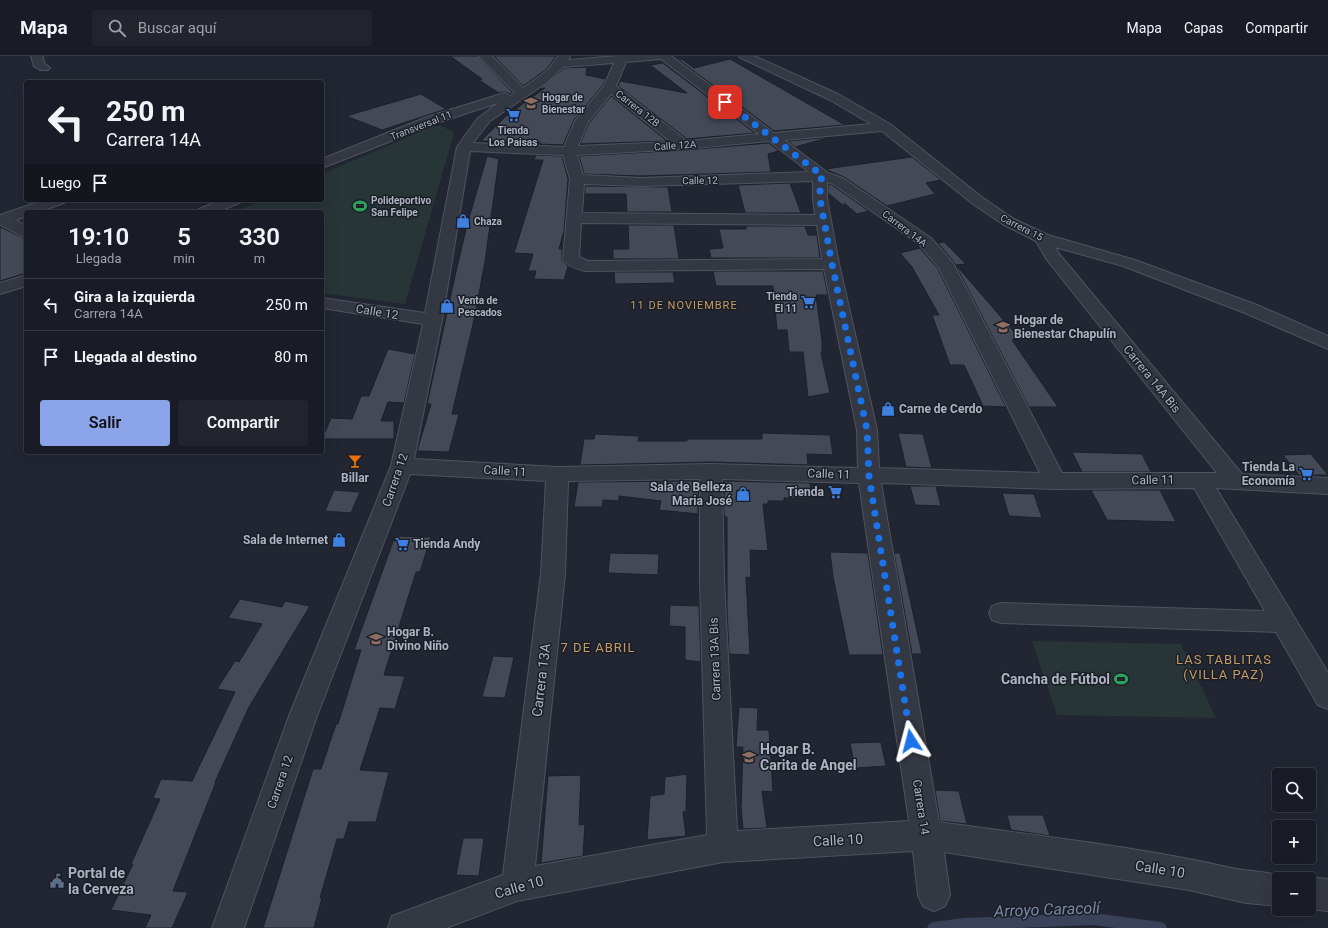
<!DOCTYPE html>
<html lang="es">
<meta charset="utf-8">
<style>
:root{--surface:#191c26;--page:#22252e;--text:#f1f3f6;--muted:#9fa1a7;--line:#373a43;--accent:#8ba3e8}
body{margin:0;font-family:Roboto,sans-serif;background:var(--page);color:var(--text);height:100vh;display:flex;flex-direction:column;font-size:15px;white-space:nowrap}
*{box-sizing:border-box;margin:0}
p{font-size:13px;color:var(--muted)}
.icon{flex:none;width:22px;height:22px;fill:none;stroke:currentColor;stroke-width:2;stroke-linecap:round;stroke-linejoin:round}
.map{position:relative;flex:1;overflow:hidden}
.panel{position:absolute;left:24px;top:154px;width:300px;height:244px;display:flex;flex-direction:column;background:var(--surface);border-radius:4px;box-shadow:0 4px 16px #0002,0 0 0 1px var(--line)}
.panel>*{flex:none}
.guide{position:absolute;left:24px;top:24px;width:300px;height:122px;border-radius:4px;box-shadow:0 4px 16px #0002,0 0 0 1px var(--line);background:#191c26;color:var(--text);overflow:hidden}
.buttons{position:absolute;left:1272px;top:712px;display:grid;gap:8px}
.buttons a{display:grid;place-items:center;width:44px;height:44px;border-radius:4px;background:var(--surface);box-shadow:0 4px 16px #0002,0 0 0 1px var(--line);font-size:20px}
.pin{position:absolute;display:grid;place-items:center;width:34px;height:34px;color:#fff;margin:-17px;border-radius:8px;box-shadow:0 2px 6px #0006}
.me{position:absolute;width:44px;margin:-22px;rotate:351deg;stroke-linejoin:round;filter:drop-shadow(0 0 3px #0008)}
.turn{display:flex;align-items:center;gap:14px;height:84px;padding:0 16px;font-size:18px}
.turn .icon{width:52px;height:52px;stroke-width:2.5}
.turn b{display:block;font-size:28px;line-height:34px}
.then{display:flex;align-items:center;height:38px;padding:0 16px;background:#0003;gap:8px;font-size:15px}
.eta{display:flex;justify-content:space-evenly;align-items:center;height:68px;text-align:center}
.eta b{font-size:24px;font-weight:600;line-height:28px}
.cta{display:flex;gap:8px;margin-top:auto;padding:8px 16px}
.cta a{flex:1;height:46px;border-radius:4px;background:var(--accent);color:#111;font-size:16px;font-weight:600;line-height:46px;text-align:center}
.cta a+a{background:var(--page);color:var(--text)}
ul{padding:0;list-style:none}
li{display:flex;align-items:center;gap:12px;height:52px;padding:0 16px;border-top:1px solid var(--line)}
li div{flex:1}
li b{display:block;font-size:15px}
li em{font-style:normal}
header{display:flex;align-items:center;gap:24px;box-sizing:border-box;height:56px;padding:0 20px;background:var(--surface);border-bottom:1px solid var(--line)}
header strong{font-size:19px}
nav{display:flex;gap:22px;margin-inline-start:auto;font-size:14px}
.search{width:280px;height:36px;background:var(--page);display:flex;align-items:center;gap:10px;box-sizing:border-box;padding:0 14px;border-radius:4px;color:var(--muted);font-size:15px}
.map>svg:first-child{display:block}
</style>
<header>
<strong>Mapa</strong>
<div class="search"><svg class="icon" aria-label="search" viewBox="0 0 24 24"><circle cx="10" cy="10" r="6"/><path d="M15 15l6 6"/></svg>Buscar aquí</div>
<nav><a>Mapa</a><a>Capas</a><a>Compartir</a></nav>
</header>
<div class="map">
<svg width="1328" height="872" viewBox="0 0 1328 872">
<rect width="100%" height="100%" fill="#212632"/>
<path fill="#273537" d="M433 70H442L454 77 405 248 322 237V156H235L263 144H322V118Z
M1032 585 1181 588 1216 662 1057 659Z"/>
<g fill="none" stroke-linecap="round" stroke-linejoin="round">
<path fill="#394259" fill-rule="evenodd" d="M1093 857 1161 866 1165 868 1167 872H1116L1093 869 1013 872H927L929 868 933 866 964 862Z"/>
</g>
<path fill="#434956" stroke="#1c2029" d="M450 0H478L513 37 510 38 505 36 499 37 479 24 482 23Z
M494 0H556L547 13 523 30Z
M682 3 694 12 730 3 845 69 774 75 679 4Z
M663 7 755 77 687 83 618 30 620 25 687 37 650 9Z
M587 11 586 19 606 23 603 29 574 64 563 89 539 88 540 86 481 85 506 60 545 32 539 33 564 12Z
M421 38 446 53 382 74 346 60Z
M611 40 667 85 580 88 589 67Z
M831 81 795 91 788 85Z
M769 87 779 95 768 98 771 116 641 120 584 118 579 100 684 94Z
M536 99 562 100 568 123 564 175 559 193H562V204L568 210 564 224 534 223 536 215H528L533 198 514 197 543 104H534Z
M487 100 499 103 485 206 474 264 452 358H459L449 396 417 395 431 348H427L455 220 467 169Z
M912 101 941 124 926 127 935 138 887 150 844 121 825 113Z
M790 127 801 157H745L738 129Z
M828 128 832 129 869 155 857 158 844 147 845 151 828 137Z
M585 130 668 131 672 156H627L626 138H585Z
M628 169H674L679 203H613V193H629Z
M746 170H805L808 179H817L820 202H711L709 193 723 192 719 173H746Z
M0 171 26 183V217L0 225Z
M944 186 966 208 956 209 1020 283 1012 284 1058 351H1029L954 206 938 187Z
M920 192 938 213 1006 351 983 350 964 309H950L932 259H939L912 211 900 197Z
M713 215H823L828 239H816L822 284V297H821L830 337 808 341 803 296H789L787 274H777L773 230H716Z
M614 216H673L675 227 615 228Z
M388 293 415 298 404 347 388 346 381 365H394V383H322L331 362 352 363 361 340H369Z
M762 377 830 379 833 399 807 398 808 409 711 406 580 409 584 383H594L595 378 639 380 638 385H687V383H762Z
M898 377 923 378 932 412 906 411Z
M1072 396 1142 398 1151 416H1082Z
M1311 398 1328 419H1299L1283 399Z
M698 425V458L659 454 661 445 619 440V445L603 444 602 451H574L578 426Z
M724 425 810 427 812 442H784V445H768V448H763L768 495 750 494 751 522 746 521 750 599 729 598 727 551V461L724 460Z
M910 430H936L941 450 915 449Z
M334 434 360 436 351 457 325 455Z
M1091 434H1160L1176 466 1107 464Z
M1002 437 1034 438 1042 462 1009 460Z
M395 480 431 481 420 516H416L384 619 405 620 395 653 380 652 360 714 389 716 376 766H349L344 783H337L320 842H322L314 872H263L313 713H321L336 668H338L361 594H354Z
M830 496 868 497 883 599H849L833 521Z
M610 497 659 498 658 519 608 517Z
M894 497H900L922 598H912Z
M240 543 282 551 285 545 310 550 249 651 215 726H216L173 835 188 836 172 872H145L151 859 111 854 133 808H131L160 743 153 742 161 723 192 725 235 636 217 633 235 605 239 606 262 568 228 562Z
M670 549 699 550 701 606 685 604V571L669 570Z
M493 600 514 601 505 642 482 641Z
M739 651 758 652 757 674H769L773 736 762 735 767 772 743 773 741 752 743 691H736Z
M881 686 886 710 855 712 850 687Z
M687 718 686 755 683 756 686 780 647 784 650 740 664 738 665 721Z
M581 719 579 769 585 768 583 800 541 807 548 720Z
M935 734 959 735 967 768 940 765Z
M1007 759H1043L1050 780 1011 774Z
M463 782H484L479 820 456 819Z"/>
<g fill="none" stroke-linecap="round" stroke-linejoin="round">
<defs>
<path id="minor" d="M31 0H43L44 7 50 12 48 14H40L34 10Z
M479 0H492L523 32 548 14 558 0H570L568 4 617 0H671L774 77 871 68 830 44 741 2 739 0H754L838 38 890 68 983 142 1014 163 1048 179 1135 204 1257 249 1328 280V293L1245 257 1123 210 1055 191 1060 199 1242 418 1328 422V438L1216 432 1328 617V653L1318 649 1276 576 1001 567 992 564 989 557 992 550 1001 547 1265 555 1194 432 1055 433 881 427 939 766C1036 780 1135 790 1231 812 1250 816 1272 815 1290 823H1279V850L1246 847 1189 834 944 796 950 839 945 850 934 855 923 850 918 839 913 795 723 806 517 845 446 872H388L392 860 503 819 541 518 546 425 410 418 317 660 244 872H212L289 660 391 410 423 268 322 252V242L425 257 457 91 477 63 498 47 437 67 322 112V103L427 61 501 38 505 37 510 40 515 37ZM661 3 759 78 687 85 616 30 626 6ZM614 7 604 30 575 65 564 91 473 87 490 65 546 27 563 11ZM611 38 671 86 578 90 588 66ZM882 75 973 148 1004 169 1036 185 1047 204 1217 417H1062L953 207 931 182 843 122 828 117 784 84ZM769 85 809 116 641 122 583 119 577 99 684 93ZM470 95 563 99 570 123 563 203C567 210 577 213 585 215L824 213 857 374 858 412 711 408 557 411 414 403 442 264ZM813 125V143L815 159 582 157 584 128 641 130ZM827 126 833 128 919 188 939 212 1040 417 879 412 877 374 839 208 827 143ZM581 167 817 169 822 203 588 205 579 201ZM700 423V524L707 779 535 810 565 518 568 425ZM722 423 859 427 909 765 737 775 724 524Z
M44 144H66L64 147 38 156H26V160L16 164 26 170V182L0 169V159Z
M221 144H241L239 147 217 156H196L199 153Z
M26 219V230L0 238V227Z
M1309 821 1328 823V855L1309 853V823H1305Z"/>
</defs>
<use href="#minor" stroke="#4f535e" stroke-width="2"/>
<use href="#minor" fill="#343843" fill-rule="evenodd"/>
</g>
<g fill="none" stroke-linecap="round" stroke-linejoin="round">
<path stroke="#1a73e8" stroke-width="7" stroke-dasharray="0 12.6" d="M725 46 823 120 820 125V143L832 208 867 374 869 420 911 685"/>
</g>
<defs>
<symbol id="school-bare" viewBox="-9 -9 18 18"><path d="M0-5L7-2L0 1L-7-2ZM-4 1L0 2.5L4 1V4Q0 6-4 4Z" fill="#8d6e63" stroke="#1a1e27" stroke-width="2.5" paint-order="stroke"/></symbol>
<symbol id="supermarket-bare" viewBox="-9 -9 18 18"><path d="M-6-5.5h2.5l.6 2H6L4.5 2H-2.5L-4.4-4H-6ZM-1.5 3.2a1.3 1.3 0 1 0 .1 0ZM3 3.2a1.3 1.3 0 1 0 .1 0Z" fill="#3f7fe0" stroke="#1a1e27" stroke-width="2.5" paint-order="stroke"/></symbol>
<symbol id="stadium-bare" viewBox="-9 -9 18 18"><path d="M0-5a6.5 5 0 1 0 0 10a6.5 5 0 1 0 0-10ZM-3.5-1.8h7v3.6h-7Z" fill="#2e9e5b" stroke="#1a1e27" stroke-width="2.5" paint-order="stroke"/></symbol>
<symbol id="shop-bare" viewBox="-9 -9 18 18"><path d="M-5-2.5h2.3a2.7 3.5 0 0 1 5.4 0H5L5.5 6h-11ZM-1.5-2.5h3a1.5 2.3 0 0 0-3 0Z" fill="#3f7fe0" stroke="#1a1e27" stroke-width="2.5" paint-order="stroke"/></symbol>
<symbol id="bar-bare" viewBox="-9 -9 18 18"><path d="M-6-5H6L.8 .8V4.5H3.5V6h-7V4.5H-.8V.8Z" fill="#e8710a" stroke="#1a1e27" stroke-width="2.5" paint-order="stroke"/></symbol>
<symbol id="civic-bare" viewBox="-9 -9 18 18"><path d="M-.6-6.5H3V-4.5H.6V-3L4-1V1h2V6H-6V1h2V-1L-.6-3ZM-1.2 2.5V6h2.4V2.5Z" fill="#5c6f8a" stroke="#1a1e27" stroke-width="2.5" paint-order="stroke"/></symbol>
</defs>
<g fill-rule="evenodd">
<use href="#school-bare" x="521" y="37" width="20" height="20"/>
<use href="#supermarket-bare" x="503" y="49" width="20" height="20"/>
<use href="#stadium-bare" x="350" y="140" width="20" height="20"/>
<use href="#shop-bare" x="453" y="155" width="20" height="20"/>
<use href="#supermarket-bare" x="798" y="236" width="20" height="20"/>
<use href="#shop-bare" x="437" y="240" width="20" height="20"/>
<use href="#school-bare" x="993" y="261" width="20" height="20"/>
<use href="#shop-bare" x="878" y="343" width="20" height="20"/>
<use href="#bar-bare" x="345" y="395" width="20" height="20"/>
<use href="#supermarket-bare" x="1296" y="408" width="20" height="20"/>
<use href="#supermarket-bare" x="825" y="426" width="20" height="20"/>
<use href="#shop-bare" x="733" y="428" width="20" height="20"/>
<use href="#shop-bare" x="329" y="474" width="20" height="20"/>
<use href="#supermarket-bare" x="392" y="478" width="20" height="20"/>
<use href="#school-bare" x="366" y="573" width="20" height="20"/>
<use href="#stadium-bare" x="1111" y="613" width="20" height="20"/>
<use href="#school-bare" x="739" y="691" width="20" height="20"/>
<use href="#civic-bare" x="47" y="815" width="20" height="20"/>
</g>
<g text-anchor="middle" stroke-width="3" stroke-linejoin="round" paint-order="stroke">
<g font-size="10" font-weight="bold" fill="#aeb3c0" stroke="#1a1e27" text-anchor="start">
<text x="542" y="45">Hogar de<tspan x="542" dy="12">Bienestar</tspan></text>
<text x="513" y="78" text-anchor="middle">Tienda<tspan x="513" dy="12">Los Paisas</tspan></text>
<text x="371" y="148">Polideportivo<tspan x="371" dy="12">San Felipe</tspan></text>
<text x="474" y="169">Chaza</text>
<text x="797" y="244" text-anchor="end">Tienda<tspan x="797" dy="12">El 11</tspan></text>
<text x="458" y="248">Venta de<tspan x="458" dy="12">Pescados</tspan></text>
</g>
<g font-size="10" fill="#aeb3c0" stroke="#1a1e27">
<text transform="translate(638 52) rotate(38)" y="4">Carrera 12B</text>
<text transform="translate(421 69) rotate(-21)" y="4">Transversal 11</text>
<text transform="translate(675 89) rotate(-4)" y="4">Calle 12A</text>
<text transform="translate(700 124) rotate(-1)" y="4">Calle 12</text>
<text transform="translate(1022 171) rotate(27)" y="4">Carrera 15</text>
<text transform="translate(905 172) rotate(37)" y="4">Carrera 14A</text>
</g>
<g font-size="11" letter-spacing="1" fill="#c39a66" stroke="#1a1e27">
<text x="684" y="253">11 DE NOVIEMBRE</text>
</g>
<g font-size="12" fill="#aeb3c0" stroke="#1a1e27">
<text transform="translate(377 256) rotate(9)" y="4">Calle 12</text>
<text transform="translate(1152 323) rotate(51)" y="4">Carrera 14A Bis</text>
<text transform="translate(505 415) rotate(3)" y="4">Calle 11</text>
<text transform="translate(829 418) rotate(2)" y="4">Calle 11</text>
<text transform="translate(395 424) rotate(-71)" y="4">Carrera 12</text>
<text transform="translate(1153 424) rotate(-1)" y="4">Calle 11</text>
<text transform="translate(715 603) rotate(-92)" y="4">Carrera 13A Bis</text>
<text transform="translate(280 726) rotate(-71)" y="4">Carrera 12</text>
<text transform="translate(921 751) rotate(81)" y="4">Carrera 14</text>
</g>
<g font-size="12" font-weight="bold" fill="#aeb3c0" stroke="#1a1e27" text-anchor="start">
<text x="1014" y="268">Hogar de<tspan x="1014" dy="14">Bienestar Chapulín</tspan></text>
<text x="899" y="357">Carne de Cerdo</text>
<text x="1295" y="415" text-anchor="end">Tienda La<tspan x="1295" dy="14">Economía</tspan></text>
<text x="355" y="426" text-anchor="middle">Billar</text>
<text x="732" y="435" text-anchor="end">Sala de Belleza<tspan x="732" dy="14">Maria José</tspan></text>
<text x="824" y="440" text-anchor="end">Tienda</text>
<text x="328" y="488" text-anchor="end">Sala de Internet</text>
<text x="413" y="492">Tienda Andy</text>
<text x="387" y="580">Hogar B.<tspan x="387" dy="14">Divino Niño</tspan></text>
</g>
<g font-size="13" letter-spacing="1" fill="#c39a66" stroke="#1a1e27">
<text x="598" y="596">7 DE ABRIL</text>
<text x="1224" y="608">LAS TABLITAS<tspan x="1224" dy="15">(VILLA PAZ)</tspan></text>
</g>
<g font-size="14" font-weight="bold" fill="#aeb3c0" stroke="#1a1e27" text-anchor="start">
<text x="1110" y="628" text-anchor="end">Cancha de Fútbol</text>
<text x="760" y="698">Hogar B.<tspan x="760" dy="16">Carita de Angel</tspan></text>
<text x="68" y="822">Portal de<tspan x="68" dy="16">la Cerveza</tspan></text>
</g>
<g font-size="14" fill="#aeb3c0" stroke="#1a1e27">
<text transform="translate(541 624) rotate(-83)" y="5">Carrera 13A</text>
<text transform="translate(838 784) rotate(-3)" y="5">Calle 10</text>
<text transform="translate(1160 813) rotate(9)" y="5">Calle 10</text>
<text transform="translate(519 831) rotate(-16)" y="5">Calle 10</text>
</g>
<g font-size="16" font-style="italic" fill="#7a87a5" stroke="#1a1e27">
<text transform="translate(1047 853) rotate(-2)" y="6">Arroyo Caracolí</text>
</g>
</g>
</svg>
<div class="buttons">
<a><svg class="icon" aria-label="search" viewBox="0 0 24 24"><circle cx="10" cy="10" r="6"/><path d="M15 15l6 6"/></svg></a>
<a>+</a>
<a>−</a>
</div>
<div class="pin" style="left:725px;top:46px;background:#d93025"><svg class="icon" aria-label="arrive" viewBox="0 0 24 24"><path d="M6 21V4h12l-3 4 3 4H6"/></svg></div>
<svg class="me" style="left:911px;top:685px" viewBox="-20 -20 40 40"><path d="M0-17L14 15 0 8-14 15z" fill="#1a73e8" stroke="#fff" stroke-width="4"/></svg>
<div class="guide">
<div class="turn"><svg class="icon" aria-label="left" viewBox="0 0 24 24"><path d="M17 20v-9H6M10 6l-5 5 5 5"/></svg><div><b>250 m</b>Carrera 14A</div></div>
<div class="then">Luego<svg class="icon" aria-label="arrive" viewBox="0 0 24 24"><path d="M6 21V4h12l-3 4 3 4H6"/></svg></div>
</div>
<section class="panel">
<div class="eta">
<div><b>19:10</b><p>Llegada</p></div>
<div><b>5</b><p>min</p></div>
<div><b>330</b><p>m</p></div>
</div>
<ul>
<li><svg class="icon" aria-label="left" viewBox="0 0 24 24"><path d="M17 20v-9H6M10 6l-5 5 5 5"/></svg><div><b>Gira a la izquierda</b><p>Carrera 14A</p></div><em>250 m</em></li>
<li><svg class="icon" aria-label="arrive" viewBox="0 0 24 24"><path d="M6 21V4h12l-3 4 3 4H6"/></svg><div><b>Llegada al destino</b></div><em>80 m</em></li>
</ul>
<div class="cta"><a>Salir</a><a>Compartir</a></div>
</section>
</div>
